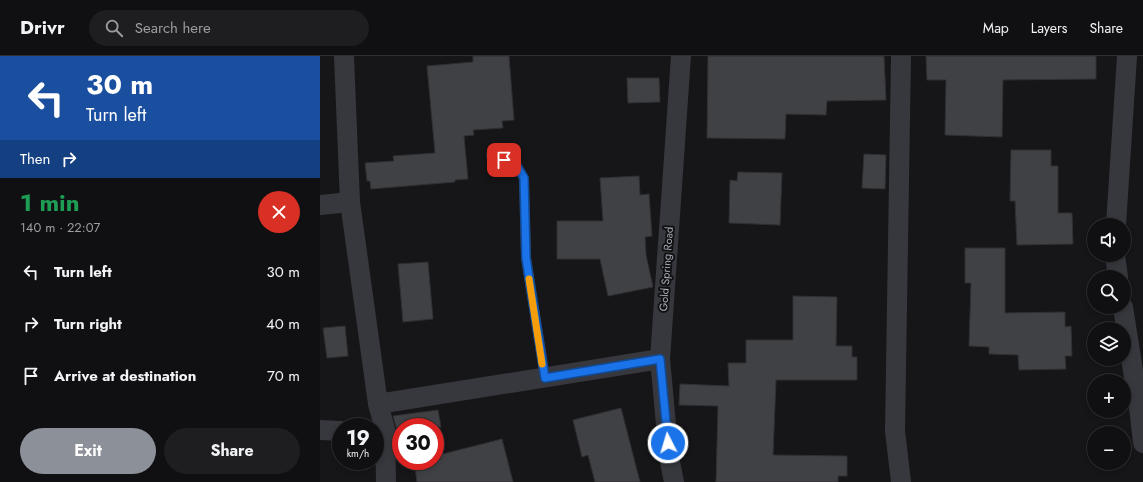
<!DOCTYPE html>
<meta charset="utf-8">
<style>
:root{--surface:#101012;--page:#1e1e20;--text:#f1f3f6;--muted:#9c9d9f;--line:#303032;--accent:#8c9099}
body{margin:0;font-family:Jost,sans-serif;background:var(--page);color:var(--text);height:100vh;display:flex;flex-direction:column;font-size:15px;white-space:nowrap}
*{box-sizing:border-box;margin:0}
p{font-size:13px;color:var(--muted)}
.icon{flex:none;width:22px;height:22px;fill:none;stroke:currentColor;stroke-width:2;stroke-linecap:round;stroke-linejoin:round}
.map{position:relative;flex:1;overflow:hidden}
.panel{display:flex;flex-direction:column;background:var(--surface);width:320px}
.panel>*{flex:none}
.banner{background:#1a4fa0;color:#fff;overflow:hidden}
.fabs{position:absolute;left:767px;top:162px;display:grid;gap:8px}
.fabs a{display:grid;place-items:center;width:44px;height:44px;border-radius:50%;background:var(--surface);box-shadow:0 2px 6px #0003,0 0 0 1px var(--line);font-size:20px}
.speed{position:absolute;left:12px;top:362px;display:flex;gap:8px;font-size:20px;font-weight:700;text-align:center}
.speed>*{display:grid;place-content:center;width:52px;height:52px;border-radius:50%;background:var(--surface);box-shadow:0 2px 6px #0003,0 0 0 1px var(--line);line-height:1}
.speed small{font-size:10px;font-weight:400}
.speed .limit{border:6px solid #d22;background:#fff;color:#111}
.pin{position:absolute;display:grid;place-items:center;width:34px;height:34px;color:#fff;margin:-17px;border-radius:8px;box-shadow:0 2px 6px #0006}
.me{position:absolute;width:44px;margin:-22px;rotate:355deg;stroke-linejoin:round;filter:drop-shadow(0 0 3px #0008)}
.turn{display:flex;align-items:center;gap:14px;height:84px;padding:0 20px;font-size:18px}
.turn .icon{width:52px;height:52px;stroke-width:2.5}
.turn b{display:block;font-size:28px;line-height:34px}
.then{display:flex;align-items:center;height:38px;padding:0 20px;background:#0003;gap:8px;font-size:15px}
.round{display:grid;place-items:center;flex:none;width:42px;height:42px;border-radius:21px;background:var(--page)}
.overview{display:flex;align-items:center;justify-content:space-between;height:68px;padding:0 20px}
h1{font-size:24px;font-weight:700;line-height:30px;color:#1e9e55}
.button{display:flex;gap:8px;margin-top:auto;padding:8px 20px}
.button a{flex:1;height:46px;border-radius:24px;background:var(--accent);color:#fff;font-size:16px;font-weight:700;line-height:46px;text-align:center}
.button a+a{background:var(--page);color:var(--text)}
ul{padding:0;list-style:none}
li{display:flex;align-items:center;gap:12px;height:52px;padding:0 20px}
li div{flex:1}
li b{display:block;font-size:15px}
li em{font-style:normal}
header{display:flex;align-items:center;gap:24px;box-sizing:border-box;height:56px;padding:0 20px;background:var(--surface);border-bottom:1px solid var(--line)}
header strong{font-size:19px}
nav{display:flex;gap:22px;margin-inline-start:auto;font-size:14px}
.search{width:280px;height:36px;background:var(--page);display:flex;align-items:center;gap:10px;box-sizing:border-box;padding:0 14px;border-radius:22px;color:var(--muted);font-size:15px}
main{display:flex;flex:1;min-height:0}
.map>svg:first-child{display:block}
</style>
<header>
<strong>Drivr</strong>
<div class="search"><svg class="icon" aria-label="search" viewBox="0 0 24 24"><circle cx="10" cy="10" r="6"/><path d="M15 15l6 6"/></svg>Search here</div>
<nav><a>Map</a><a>Layers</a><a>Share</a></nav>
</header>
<main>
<section class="panel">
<div class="banner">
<div class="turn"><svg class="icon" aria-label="left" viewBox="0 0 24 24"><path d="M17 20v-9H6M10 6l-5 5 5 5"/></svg><div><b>30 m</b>Turn left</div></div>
<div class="then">Then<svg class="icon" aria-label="right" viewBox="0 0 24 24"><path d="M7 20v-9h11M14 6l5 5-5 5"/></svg></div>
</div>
<div class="overview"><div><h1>1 min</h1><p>140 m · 22:07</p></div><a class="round" style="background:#d93025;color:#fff"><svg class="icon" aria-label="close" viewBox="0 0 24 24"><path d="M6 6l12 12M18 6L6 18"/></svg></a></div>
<ul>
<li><svg class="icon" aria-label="left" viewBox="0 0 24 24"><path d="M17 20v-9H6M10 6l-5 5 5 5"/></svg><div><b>Turn left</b></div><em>30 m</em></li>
<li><svg class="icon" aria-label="right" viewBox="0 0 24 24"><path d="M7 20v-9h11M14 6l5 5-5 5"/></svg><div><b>Turn right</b></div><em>40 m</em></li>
<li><svg class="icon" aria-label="arrive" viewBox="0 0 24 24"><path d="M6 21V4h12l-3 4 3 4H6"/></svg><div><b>Arrive at destination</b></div><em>70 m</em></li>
</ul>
<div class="button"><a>Exit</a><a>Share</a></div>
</section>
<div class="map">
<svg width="823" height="426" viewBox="0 0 823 426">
<rect width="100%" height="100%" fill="#161618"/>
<path fill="#404145" stroke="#303034" d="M153 0H189L194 64 182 65 183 72 153 74 154 79 144 80 148 123 135 124V126L51 133 50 125H47L45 107 74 105 73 100 115 97 107 10 153 6Z
M388 0H564L566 44 507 45 506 59 466 58 465 83 387 82Z
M606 0H776V23L683 24 682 81 625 79 626 24H607Z
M307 22H339L340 46 308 47Z
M691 94H731V110H738V157H752L753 188 697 189 695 145H690Z
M544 98 566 99 565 133 542 132Z
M418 116 462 117 460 169 409 167 410 124 417 125Z
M319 120 320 139 329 138 332 180 325 181 326 199 333 231 288 240 280 203H237V165H283L280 122Z
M645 192H685V257L745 256V271L751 270 752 300H745L746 313 699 314 698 299 669 298V291L649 290 651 227H645Z
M108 206 113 263 83 266 78 208Z
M473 240 517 241 516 290H532V301H537V324H456L453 399 527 400V420H518V426H396L398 350 359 349 360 328 409 330 408 307H426V284H473Z
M25 270 28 300 7 302 3 272Z
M301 352 320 426H275L268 399 262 401 253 364Z
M118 354 121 371H76L73 360Z
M182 383 193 426H97L94 405H115V400Z"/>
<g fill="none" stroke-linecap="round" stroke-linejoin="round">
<path stroke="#37383d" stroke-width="10" d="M171 99 197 110 204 123 206 202 225 321"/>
<path stroke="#37383d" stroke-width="20" d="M24 0 30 146 58 348 65 373 66 426
M581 0 575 375 581 426
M0 149 30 146
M796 169 807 0
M795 199 798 221
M803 251 820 359 823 387
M58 348 340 303
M0 374 21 375
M354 426 349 401 340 303 361 0"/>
</g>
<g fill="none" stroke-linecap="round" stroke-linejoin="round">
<defs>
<path id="route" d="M184 104 197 110 204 122 206 202 225 322 340 303 348 387"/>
</defs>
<use href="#route" stroke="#114b97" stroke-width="10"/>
<use href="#route" stroke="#1a73e8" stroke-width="7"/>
<path stroke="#f59e0b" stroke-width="7" d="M209 223 222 308"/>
</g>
<g text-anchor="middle" stroke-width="4" stroke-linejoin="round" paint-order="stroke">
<g font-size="11" fill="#a8adb8" stroke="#111113">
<text transform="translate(346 213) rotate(-86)" y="4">Gold Spring Road</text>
</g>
</g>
</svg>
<div class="fabs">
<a><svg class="icon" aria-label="sound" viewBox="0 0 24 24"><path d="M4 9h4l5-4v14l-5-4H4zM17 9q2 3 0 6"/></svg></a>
<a><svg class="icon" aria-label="search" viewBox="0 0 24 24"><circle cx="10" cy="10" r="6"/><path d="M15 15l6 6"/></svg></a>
<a><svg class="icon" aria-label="layers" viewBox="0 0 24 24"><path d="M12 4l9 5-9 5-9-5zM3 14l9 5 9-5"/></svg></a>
<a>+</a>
<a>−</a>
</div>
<div class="speed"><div>19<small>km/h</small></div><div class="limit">30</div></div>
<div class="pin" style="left:184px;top:104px;background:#d93025"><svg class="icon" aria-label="arrive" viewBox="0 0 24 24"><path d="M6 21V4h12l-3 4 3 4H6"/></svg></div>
<svg class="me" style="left:348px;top:387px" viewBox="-20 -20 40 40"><circle r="17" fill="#1a73e8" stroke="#fff" stroke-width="3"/><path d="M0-11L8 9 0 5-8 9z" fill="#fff"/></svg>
</div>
</main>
